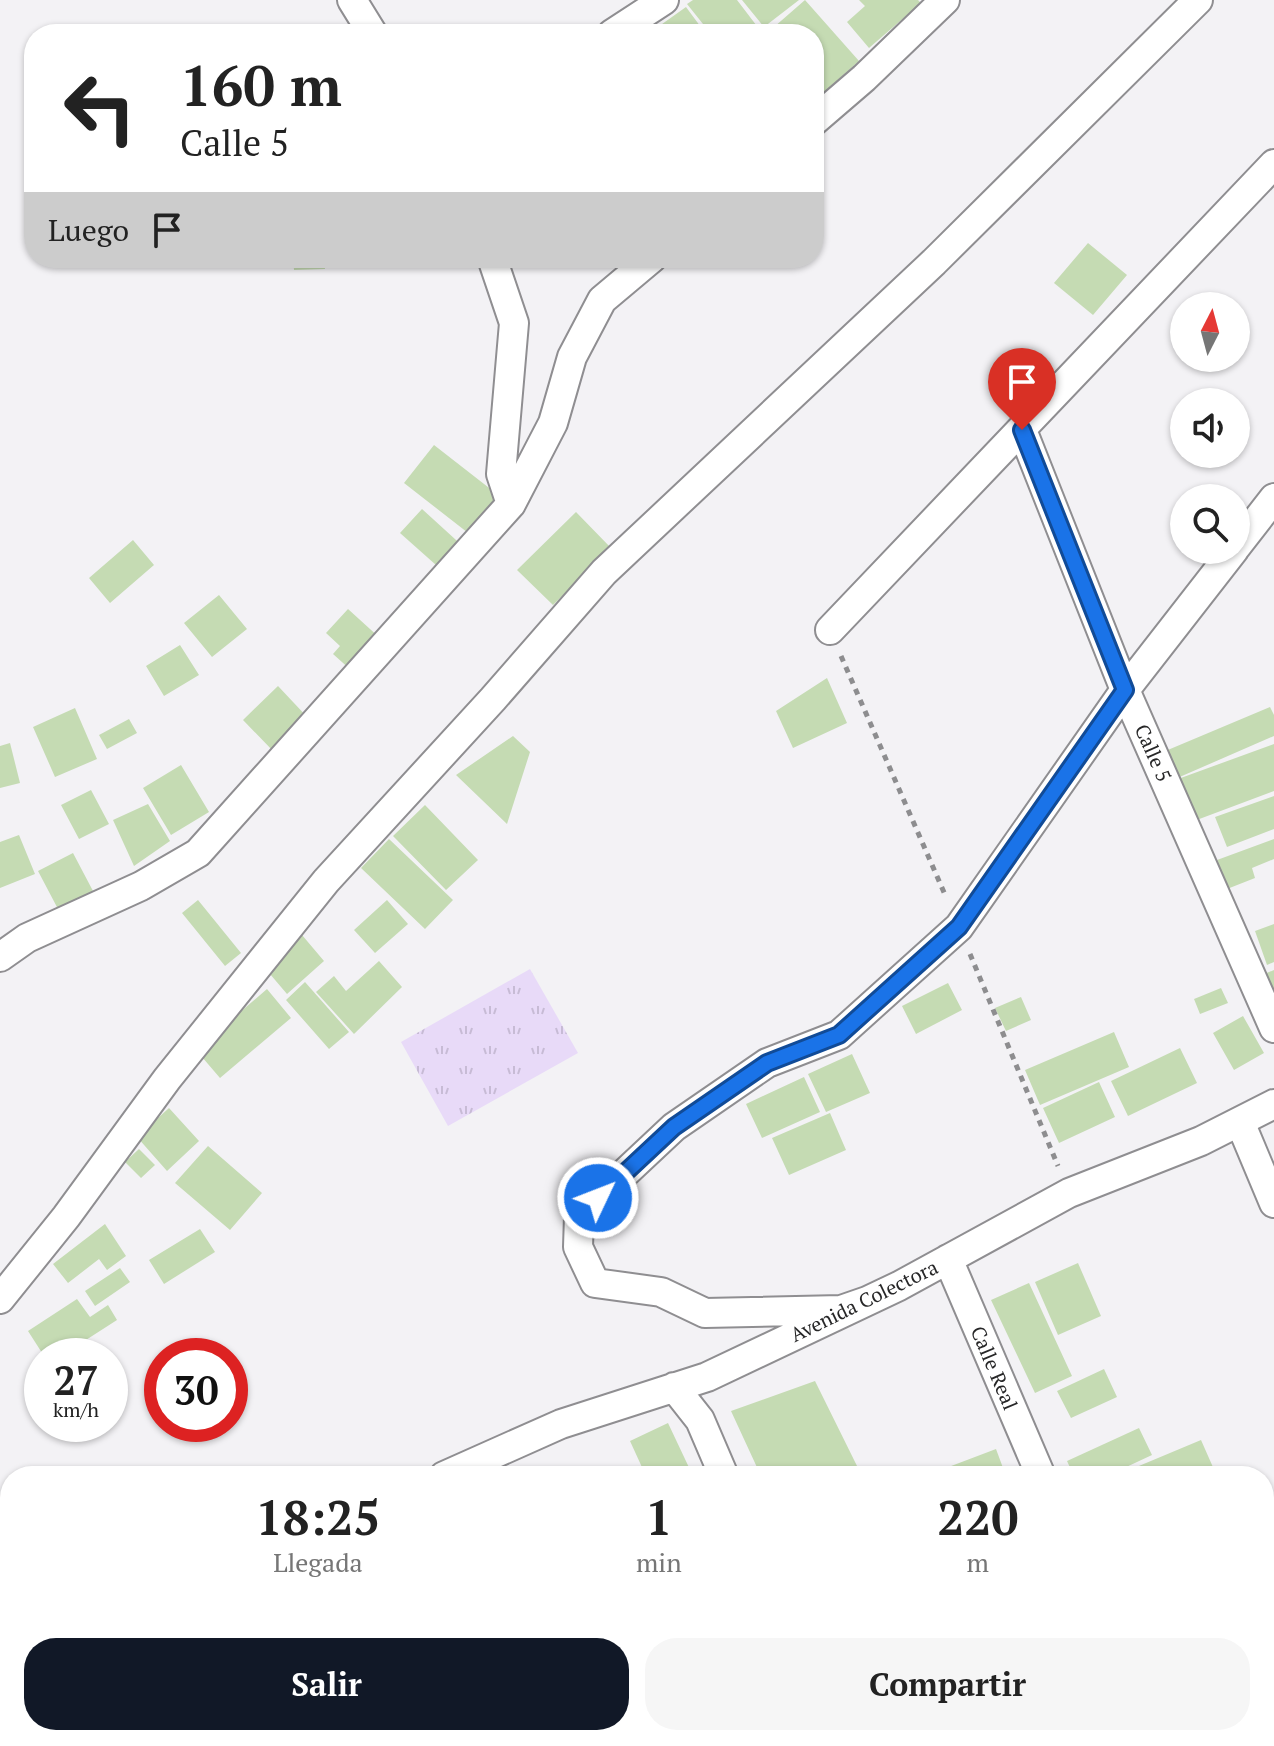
<!DOCTYPE html>
<html lang="es">
<style>
:root{--surface:#fff;--page:#f6f6f6;--text:#222;--muted:#767676;--accent:#111827}
body{margin:0;font-family:"PT Serif",serif;background:var(--page);color:var(--text);height:100vh;display:flex;flex-direction:column;font-size:30px;white-space:nowrap}
*{box-sizing:border-box;margin:0}
p{font-size:26px;color:var(--muted)}
.icon{flex:none;width:44px;height:44px;fill:none;stroke:currentColor;stroke-width:2;stroke-linecap:round;stroke-linejoin:round}
.map{position:relative;flex:1;overflow:hidden}
.sheet{position:absolute;left:0px;top:1466px;width:1274px;height:280px;display:flex;flex-direction:column;background:var(--surface);border-radius:32px 32px 0 0;box-shadow:0 2px 6px #0004}
.sheet>*{flex:none}
.banner{position:absolute;left:24px;top:24px;width:800px;height:244px;border-radius:32px;box-shadow:0 2px 6px #0004;background:#fff;color:var(--text);overflow:hidden}
.needle{width:52px;rotate:6deg}
.controls{position:absolute;left:1170px;top:292px;display:grid;gap:16px}
.controls a{display:grid;place-items:center;width:80px;height:80px;border-radius:50%;background:var(--surface);box-shadow:0 2px 6px #0004;font-size:40px}
.speed{position:absolute;left:24px;top:1338px;display:flex;gap:16px;font-size:40px;font-weight:700;text-align:center}
.speed>*{display:grid;place-content:center;width:104px;height:104px;border-radius:50%;background:var(--surface);box-shadow:0 2px 6px #0004;line-height:1}
.speed small{font-size:20px;font-weight:400}
.speed .limit{border:12px solid #d22;background:#fff;color:#111}
.pin{position:absolute;display:grid;place-items:center;width:68px;height:68px;color:#fff;margin:-82px -34px;border-radius:50% 50% 50% 0;rotate:-45deg;box-shadow:0 0 8px #0007}
.pin .icon{rotate:45deg}
.me{position:absolute;width:88px;margin:-44px;rotate:47deg;stroke-linejoin:round;filter:drop-shadow(0 0 6px #0008)}
.turn{display:flex;align-items:center;gap:28px;height:168px;padding:0 24px;font-size:36px}
.turn .icon{width:104px;height:104px;stroke-width:2.5}
.turn b{display:block;font-size:56px;line-height:68px}
.then{display:flex;align-items:center;height:76px;padding:0 24px;background:#0003;gap:16px;font-size:30px}
.eta{display:flex;justify-content:space-evenly;align-items:center;height:136px;text-align:center}
.eta b{font-size:48px;font-weight:700;line-height:56px}
.cta{display:flex;gap:16px;margin-top:auto;padding:16px 24px}
.cta a{flex:1;height:92px;border-radius:32px;background:var(--accent);color:#fff;font-size:32px;font-weight:700;line-height:92px;text-align:center}
.cta a+a{background:var(--page);color:var(--text)}
.map>svg:first-child{display:block}
</style>
<div class="map">
<svg width="1274" height="1746" viewBox="0 0 1274 1746">
<defs>
<pattern id="grass-tufts" width="24" height="20" patternUnits="userSpaceOnUse" patternTransform="scale(2)"><rect width="24" height="20" fill="#e8daf8"/><path d="M3 7l-1-3M5 7V3M7 7l1-3M15 17l-1-3M17 17v-4M19 17l1-3" fill="none" stroke="#c7bbd5"/></pattern>
</defs>
<rect width="100%" height="100%" fill="#f3f2f5"/>
<path fill="url(#grass-tufts)" d="M530 969 578 1053 448 1126 401 1042Z"/>
<path fill="#c5dbb3" d="M693 0H737L763 34H711L687 4Z
M742 0H799L764 27Z
M805 0 859 61 823 93 814 83V34H766Z
M859 0H918L921 3 869 48 847 22 865 6Z
M686 7 706 34H648Z
M1088 243 1127 275 1093 315 1054 283Z
M293 258H324L325 269 294 270Z
M434 445 502 498 472 536 404 483Z
M422 509 467 550 445 573 400 533Z
M576 512 611 548 553 605 517 570Z
M133 540 154 565 110 603 89 578Z
M219 595 247 629 212 657 184 623Z
M348 609 381 639 352 671 333 654 340 646 326 633Z
M180 645 199 675 164 696 146 666Z
M827 678 847 723 793 748 776 711Z
M278 686 309 719 274 752 243 720Z
M1270 707 1274 715V736L1175 779 1163 752Z
M75 708 97 759 55 777 33 727Z
M129 719 137 733 107 749 99 735Z
M513 736 530 752 507 824 456 775Z
M10 743 20 783 0 788V746Z
M1274 744V791L1194 821 1178 779Z
M181 765 209 812 171 835 143 788Z
M91 790 109 824 79 839 61 805Z
M1274 796V829L1227 847 1215 817Z
M148 804 170 841 134 866 113 820Z
M425 805 478 860 446 890 393 836Z
M19 835 35 874 0 888V842Z
M389 839 453 900 425 929 361 868Z
M1274 839V859L1252 868 1255 878 1227 889 1217 860Z
M73 853 93 891 58 909 38 871Z
M198 900 241 953 225 966 182 913Z
M387 900 408 924 375 953 354 930Z
M1274 924V962L1267 965 1255 931Z
M302 935 324 961 287 994 264 967Z
M379 961 402 987 354 1034 316 992 334 976 346 991Z
M1274 970V1015L1257 977Z
M305 982 349 1032 329 1049 286 1000Z
M948 983 962 1010 916 1034 902 1006Z
M1221 988 1228 1003 1200 1014 1194 999Z
M267 989 291 1018 220 1078 196 1050Z
M1021 997 1031 1020 1006 1031 995 1008Z
M1243 1016 1264 1053 1234 1070 1213 1033Z
M1114 1032 1129 1067 1040 1105 1025 1070Z
M1180 1048 1197 1083 1128 1116 1111 1081Z
M852 1054 870 1093 826 1112 808 1074Z
M804 1077 820 1112 762 1138 746 1104Z
M1099 1082 1115 1117 1059 1143 1043 1108Z
M169 1108 199 1141 167 1171 137 1137Z
M830 1113 846 1150 789 1175 772 1138Z
M208 1146 262 1193 230 1230 175 1183Z
M139 1149 155 1165 141 1178 125 1162Z
M105 1224 126 1256 107 1270 99 1259 68 1283 53 1264Z
M200 1229 215 1252 164 1284 149 1260Z
M1078 1263 1101 1316 1058 1335 1035 1282Z
M120 1268 130 1282 95 1306 85 1291Z
M1029 1283 1072 1376 1035 1393 991 1300Z
M77 1299 90 1317 108 1305 117 1320 61 1356H44L28 1331Z
M1104 1369 1117 1397 1071 1418 1057 1391Z
M815 1381 859 1470H857L859 1476H761L731 1411Z
M668 1423 693 1476H646L630 1441Z
M1139 1428 1152 1455 1107 1476H1074L1067 1461Z
M1201 1440 1216 1474 1115 1476Z
M996 1449 1006 1476H940L938 1471Z
M1274 1637V1675L1264 1679V1641Z
M1271 1679 1274 1687V1711L1264 1715V1682Z
M1274 1716V1746H1201L1225 1736H1264V1720Z
M158 1736H177L181 1746H133Z
M258 1736H281L262 1744Z
M286 1736H342L346 1746H264Z
M371 1736H417L398 1746H376Z
M496 1736H509L513 1746H472Z
M664 1736H683L687 1746H641Z
M1002 1736H1105L1083 1746H1006Z
M1196 1736H1215L1199 1743Z"/>
<g fill="none" stroke-linecap="round" stroke-linejoin="round">
<defs>
<path id="minor" d="M352 0 373 34
M612 34 664 0
M814 121 864 78 945 0
M492 258 514 323 501 474 511 504
M1022 430 1125 690 1274 1028
M1236 547 1274 498
M830 630 1274 164
M0 957 27 938 141 886 198 853 511 504 553 423 572 357 602 300 652 258
M1240 1122 1274 1203
M948 1259 1041 1476
M0 1299 66 1217 167 1079 326 881 493 699 604 572 934 262 1198 0
M867 1301 841 1310 705 1313 661 1292 595 1283 578 1247 579 1216 674 1127 767 1063 839 1035 959 927 1125 690 1234 550
M674 1387 700 1420 724 1476
M444 1476 561 1424 707 1377 899 1286 1069 1193 1201 1141 1274 1104
M191 1736 196 1746
M533 1736 537 1746
M838 1736 842 1746
M1152 1736 1157 1746"/>
</defs>
<use href="#minor" stroke="#8f8e91" stroke-width="32"/>
<path stroke="#8d8d8f" stroke-width="5" stroke-dasharray="6 6" stroke-linecap="butt" d="M841 656 946 897
M970 954 1058 1166"/>
<use href="#minor" stroke="#fff" stroke-width="28"/>
</g>
<g fill="none" stroke-linecap="round" stroke-linejoin="round">
<defs>
<path id="route" d="M598 1198 674 1127 767 1063 839 1035 959 927 1125 690 1022 430"/>
</defs>
<use href="#route" stroke="#114b97" stroke-width="20"/>
<use href="#route" stroke="#1a73e8" stroke-width="14"/>
</g>
<g text-anchor="middle" stroke-width="8" stroke-linejoin="round" paint-order="stroke">
<g font-size="20" fill="#272728" stroke="#fff">
<text transform="translate(1153 753) rotate(66)" y="7">Calle 5</text>
<text transform="translate(864 1301) rotate(-26)" y="7">Avenida Colectora</text>
<text transform="translate(994 1368) rotate(67)" y="7">Calle Real</text>
</g>
</g>
</svg>
<div class="controls">
<a><svg class="needle" viewBox="-14 -14 28 28"><path d="M0-13l5 13h-10z" fill="#e53935"/><path d="M0 13l5-13h-10z" fill="#767676"/></svg></a>
<a><svg class="icon" aria-label="sound" viewBox="0 0 24 24"><path d="M4 9h4l5-4v14l-5-4H4zM17 9q2 3 0 6"/></svg></a>
<a><svg class="icon" aria-label="search" viewBox="0 0 24 24"><circle cx="10" cy="10" r="6"/><path d="M15 15l6 6"/></svg></a>
</div>
<div class="speed"><div>27<small>km/h</small></div><div class="limit">30</div></div>
<div class="pin" style="left:1022px;top:430px;background:#d93025"><svg class="icon" aria-label="arrive" viewBox="0 0 24 24"><path d="M6 21V4h12l-3 4 3 4H6"/></svg></div>
<svg class="me" style="left:598px;top:1198px" viewBox="-20 -20 40 40"><circle r="17" fill="#1a73e8" stroke="#fff" stroke-width="3"/><path d="M0-11L8 9 0 5-8 9z" fill="#fff"/></svg>
<div class="banner">
<div class="turn"><svg class="icon" aria-label="left" viewBox="0 0 24 24"><path d="M17 20v-9H6M10 6l-5 5 5 5"/></svg><div><b>160 m</b>Calle 5</div></div>
<div class="then">Luego<svg class="icon" aria-label="arrive" viewBox="0 0 24 24"><path d="M6 21V4h12l-3 4 3 4H6"/></svg></div>
</div>
<section class="sheet">
<div class="eta">
<div><b>18:25</b><p>Llegada</p></div>
<div><b>1</b><p>min</p></div>
<div><b>220</b><p>m</p></div>
</div>
<div class="cta"><a>Salir</a><a>Compartir</a></div>
</section>
</div>
